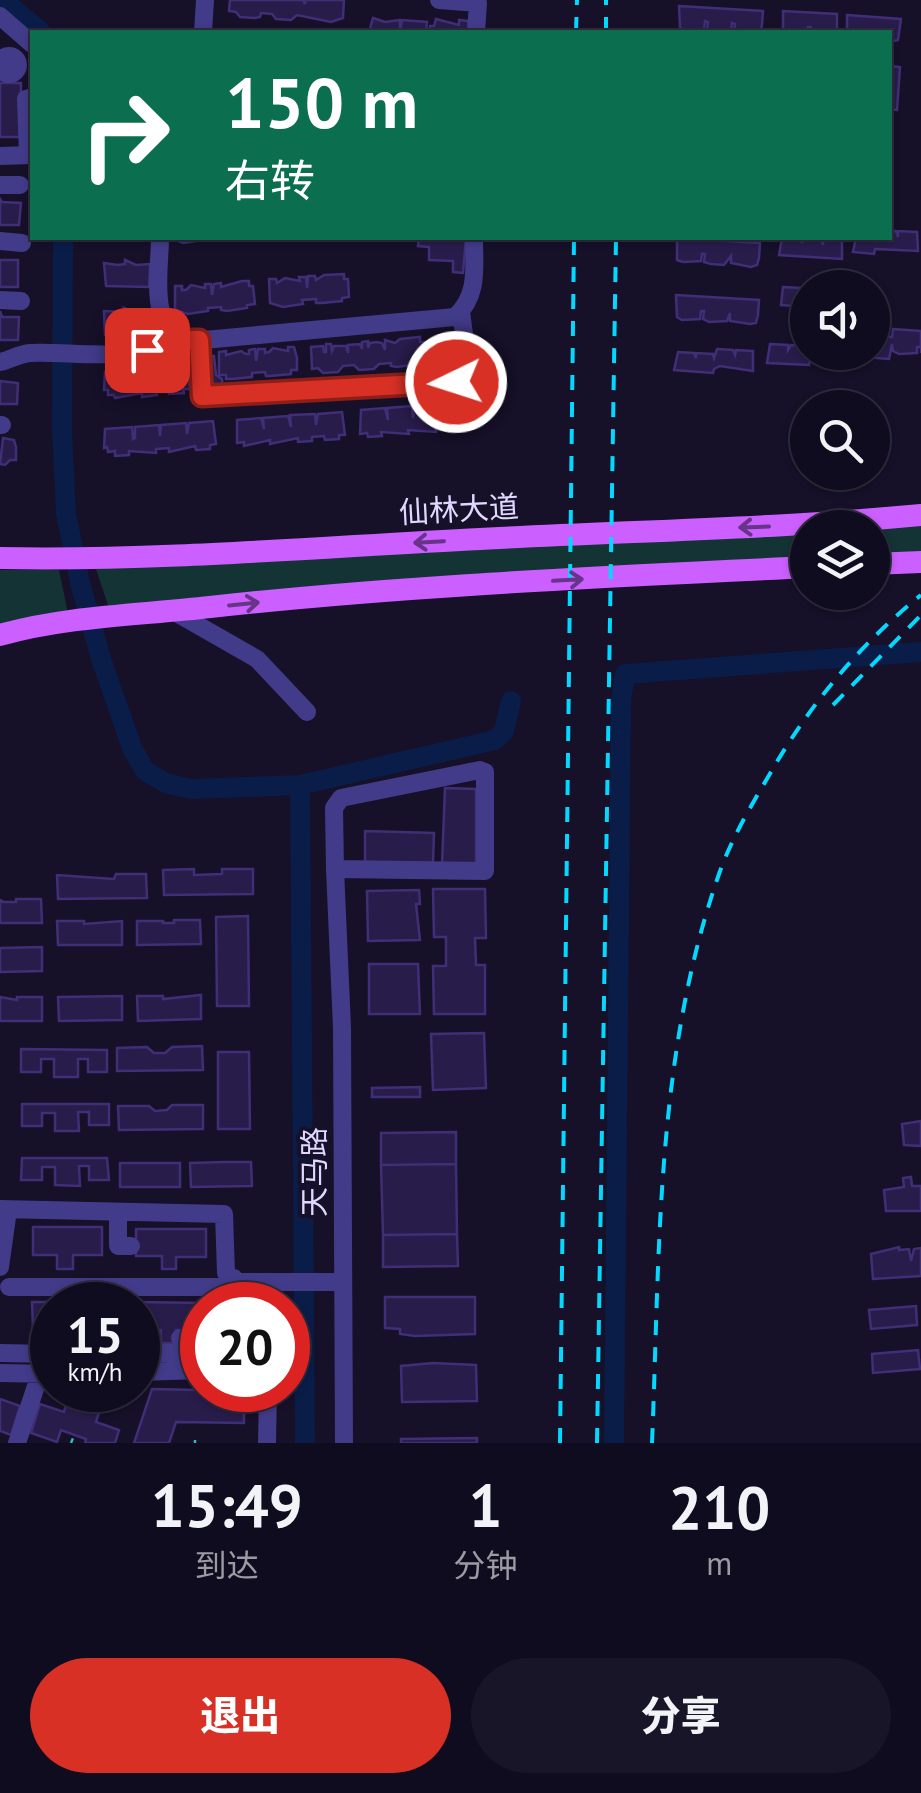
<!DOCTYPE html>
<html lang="zh">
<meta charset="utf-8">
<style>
:root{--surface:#100c1f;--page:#191528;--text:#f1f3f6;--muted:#9c9ba4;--line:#302c3d;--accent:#d93025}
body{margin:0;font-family:"PT Sans","Noto Sans SC",sans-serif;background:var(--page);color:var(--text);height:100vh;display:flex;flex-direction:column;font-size:38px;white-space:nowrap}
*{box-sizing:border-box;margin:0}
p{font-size:32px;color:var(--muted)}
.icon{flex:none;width:55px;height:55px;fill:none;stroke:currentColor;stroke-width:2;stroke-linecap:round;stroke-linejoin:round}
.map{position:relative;height:1443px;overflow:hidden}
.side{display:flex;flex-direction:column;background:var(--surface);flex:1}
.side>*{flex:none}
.guide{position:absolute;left:30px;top:30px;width:862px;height:210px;border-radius:0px;box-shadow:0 2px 8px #0004,0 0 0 2px var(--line);background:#0b6e4f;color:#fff;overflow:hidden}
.fabs{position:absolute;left:790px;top:270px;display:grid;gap:20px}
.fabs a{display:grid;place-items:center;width:100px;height:100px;border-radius:50%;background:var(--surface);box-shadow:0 2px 8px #0004,0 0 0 2px var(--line);font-size:50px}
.speed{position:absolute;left:30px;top:1282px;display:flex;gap:20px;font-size:50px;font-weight:700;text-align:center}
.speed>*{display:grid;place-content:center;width:130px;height:130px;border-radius:50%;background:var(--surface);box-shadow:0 2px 8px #0004,0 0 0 2px var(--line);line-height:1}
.speed small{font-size:25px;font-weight:400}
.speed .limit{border:15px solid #d22;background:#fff;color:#111}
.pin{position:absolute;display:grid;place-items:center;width:85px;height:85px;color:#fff;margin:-42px;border-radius:20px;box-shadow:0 5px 15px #0006}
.me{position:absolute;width:110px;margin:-55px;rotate:266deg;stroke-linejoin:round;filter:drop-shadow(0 0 8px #0008)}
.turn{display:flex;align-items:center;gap:35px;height:210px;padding:0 30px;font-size:45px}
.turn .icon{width:130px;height:130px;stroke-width:2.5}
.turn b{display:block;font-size:70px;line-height:85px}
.eta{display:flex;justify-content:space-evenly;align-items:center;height:170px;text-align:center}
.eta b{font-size:60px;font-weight:800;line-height:70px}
.action{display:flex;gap:20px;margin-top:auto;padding:20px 30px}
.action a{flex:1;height:115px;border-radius:60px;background:var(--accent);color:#fff;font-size:40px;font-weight:800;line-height:115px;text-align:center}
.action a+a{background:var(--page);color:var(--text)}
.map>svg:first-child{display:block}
</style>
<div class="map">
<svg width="921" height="1443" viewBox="0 0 921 1443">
<rect width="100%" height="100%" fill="#161029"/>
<path fill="#133334" d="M921 521V551L873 555 872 528Z
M807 531V559L109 608 96 569Z
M0 570H59L68 613 0 624Z"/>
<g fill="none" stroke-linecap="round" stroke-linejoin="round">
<path stroke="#0a1d48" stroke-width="20" d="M3 0 41 32
M63 238 62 430 66 514 80 583 101 659 132 748 145 771 168 784 192 789 300 785 495 740 504 731 511 701
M300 785 305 1443
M614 1443 621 700 625 674 921 652"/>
</g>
<path fill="#281c4b" stroke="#402e77" stroke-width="2.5" d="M230 0H303L305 4V0H344L343 18 331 22 297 15 291 20 276 19 272 14 261 13 260 17 255 18 240 17 236 12 229 11Z
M679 6 763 11 762 25 760 32 734 31 735 24 732 23 731 31 712 32 707 29 708 22 705 21 704 29 686 30 680 28Z
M783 11 837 14V28L835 32H811V27H808V32H783Z
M847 15 901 19 898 40 890 42V32H847Z
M373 18 385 22 400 20V32L402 20 427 22 426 32H369Z
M436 19 459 25V20L468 21 469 32H429L430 26H434Z
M890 66 900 67 897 110 890 109Z
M0 83H21L20 137H0Z
M0 199 2 202 21 203 19 225H0Z
M890 231H896L898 237V231L917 232 918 251 875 249 874 254 853 252 856 238H874L876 240V238H890Z
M171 238H203V240L183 243Z
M419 238H466L463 273 453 272V261L429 260V247L418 246Z
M677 238 760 243 759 258 757 265 751 267 731 263V256L724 265 711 264 704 262 705 254H702L701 261 683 262 677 260Z
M782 238H800L802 243V238L821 239 823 245V239L842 240V259L779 255Z
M0 260H18V287H0Z
M125 260 136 265 150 264 149 287 106 286 104 263 118 265 125 264Z
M344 274V279H348L349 297 342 298V301L322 303H316V299L302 300 303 304 283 307 270 303 269 279H276L277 283 285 278 300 281 299 277H306L307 288 308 276H315L316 280 324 275Z
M242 281H249V286H253L255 304 247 305V308L227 311 221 310V307L208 308V311L188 314 175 310V286H182V290H186L191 285 205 288V284H211L212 295 214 284 221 283V287Z
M783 287 801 288V293L808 288V307L781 305Z
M676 295 759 300 758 315 756 323 750 324 730 321V313L727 321 709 322 703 319 704 311H701L700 319 682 320 677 317Z
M124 308 135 313 150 312 148 335H105L104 311 125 312Z
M0 311 2 317H19L18 340H0Z
M893 329 921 331V353V347H917V353L899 354 893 351 892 344 889 359 865 357V352H872V336L892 337Z
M420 337V342H424L425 360 418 361V364L397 367 391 366V363L379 364 374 369 359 370 354 365 343 366 338 372 323 373 318 368 312 369 311 347 323 346 324 352H326V344H331L332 351 334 346H346L348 353V345L360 344 362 349V342L368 341V348L370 343 377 342 382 343 385 350V340L395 343 400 339Z
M770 344 788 345V350L791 345 808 346V352H853L852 363 810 360 809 365 767 363Z
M288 347H294L297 358V370H291V374L270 376H266L265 372 252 373V377L232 379H226V375H219V352L226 351V355L241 351 246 354H249V350L255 349 256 361 258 349H265V353L269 352 273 348 288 351Z
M717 349 733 350 735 355 736 350 753 351V371L720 366 714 369 713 373 674 370 678 352 694 353 696 358V353L713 354 714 358Z
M205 356H214L216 375 222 379 223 391 208 392Z
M186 366 190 389H183L184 393 169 394V391L156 392 157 395 142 397V393L115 398 114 395H108V390H104L105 372 132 370 136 381 135 370 159 368 160 379H163L162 368Z
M0 381 18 383 17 404H0Z
M466 402 469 425 463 426V430L449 431 448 427 436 428V432L408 430 409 434 381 432 382 436 368 437 367 433 360 434 361 410 385 408 388 420 387 408 412 406 413 418 415 406 439 405 442 415V405Z
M342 412 345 435H339V439L325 440 324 436 312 437V441L298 442V438L270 444V440L244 446V442L237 443V420L261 418 264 429 263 418 288 416 291 427 290 415 315 414 316 425 318 414Z
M213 421 216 444 210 445V449L196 450 195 446 169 452V448L156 449V453L129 451V455L115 456V451L108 452 107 447 104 448 105 429 132 427 133 439 135 438V427L159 425 160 436 161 425 186 423 187 434 189 423Z
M3 438 14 440 16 447V460H10L5 465 0 464Z
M445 788 476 789V864H442Z
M365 831 434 833 433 863H365Z
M194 869V875L222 874V869H253V894L164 895 163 870Z
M116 874H146L147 898 58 899 57 875 114 879Z
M433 889H485L486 938H475L476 965H485V1014H434L433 966H446V937H434Z
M419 890 420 904H416L420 940 368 941 367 891Z
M16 899H41L42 923H0V900L4 902H16Z
M248 916 249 1006H217L216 917Z
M174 920H200L201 944 137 945V921H163V923H174Z
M57 921H84V924L122 921V945H58Z
M42 947V971L0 972V948Z
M369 964H418L420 1014H369Z
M201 995V1019L138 1021 137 996H163V999Z
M122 996V1020L59 1021 58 997Z
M0 997 17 1000V997H42V1021H0Z
M484 1033 486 1088 433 1090 431 1034Z
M202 1046 203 1070 117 1071V1048L147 1047 154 1053H165L172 1047Z
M21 1049 107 1050V1072H88V1059H78V1077H54V1059H41V1072H21Z
M218 1052H249L250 1129H218Z
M420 1087V1097H372V1088Z
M22 1104H109V1125H89V1112H78L79 1131H55V1113H42V1126H22Z
M172 1105H203V1129L119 1130 118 1106H149L155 1111 167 1110Z
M921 1121V1146L904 1145 902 1124Z
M456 1132V1164L381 1165V1133Z
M22 1158H107L109 1180H89V1166H79L80 1186 55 1185V1167H42V1180H21Z
M225 1162H251L252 1186 191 1187 190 1163Z
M120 1163H180V1187H120Z
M456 1164 457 1234 383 1235 381 1165Z
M911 1177 912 1186H921V1211H886L884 1190 904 1187 903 1178Z
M33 1227H102V1255H73V1269H57V1255H33Z
M136 1229H206V1257H176V1269H162V1256H136Z
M457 1234 458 1266 383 1267V1235Z
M899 1247V1250L909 1249 911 1261 914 1249 921 1248V1276L873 1279 871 1254Z
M385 1297H475V1334L415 1336 400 1334V1329L385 1328Z
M32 1302H102V1305H52V1329H33Z
M136 1302 206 1303 202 1305V1331L176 1330V1343H161V1330H138Z
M916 1306 917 1325 871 1329 869 1310Z
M918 1350 920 1369 873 1373 872 1354Z
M433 1363 476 1365 477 1401 402 1402 401 1366Z
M152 1389 244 1391V1423L176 1422 169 1443H134Z
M71 1390 103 1400 96 1422 119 1430 115 1443H85L86 1439 61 1430 57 1442 31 1433 40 1404 64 1412Z
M0 1399 20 1406 11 1435 0 1431Z
M477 1438V1443H401V1439Z"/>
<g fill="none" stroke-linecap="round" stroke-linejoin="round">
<path stroke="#2ebdbc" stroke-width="2.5" stroke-dasharray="5 8" stroke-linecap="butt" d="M71 1443 73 1438
M195 1443V1440"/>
<path stroke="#423b89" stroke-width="18" d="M439 0 478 3 476 32
M0 16 32 44
M203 32 205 0
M0 65a9 9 0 1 1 18 0a9 9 0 1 1-18 0Z
M28 155 26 99 32 97
M0 156 32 155
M0 185H20
M160 238C160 272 146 335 193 341L455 317C479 295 474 268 474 238
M0 241 22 243
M0 300 21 301
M199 340 202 396 451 383C474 373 463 333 461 311
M0 362C10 360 19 354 30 353 68 350 147 366 174 335
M0 425H2
M173 611 257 659 307 712
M480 770 485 772V871L335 869 334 808 341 798Z
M335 869 342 1028 344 1443
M0 1209 224 1214 226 1273
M118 1212V1246H131
M0 1267 8 1210
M235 1282H343
M9 1287H217
M226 1305V1292L235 1286 234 1278
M180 1338 195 1339 202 1348
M0 1353 52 1354
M138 1353H202
M138 1372 202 1370
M0 1373 52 1374
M17 1443 40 1374
M267 1443 268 1390"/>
<path stroke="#cc5fff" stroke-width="22" d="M0 558C160 561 320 547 480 539 627 531 774 529 921 515
M872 564 921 562
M0 635C67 616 141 615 210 607 408 585 609 577 808 567"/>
<path stroke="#04d8ff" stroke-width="4" stroke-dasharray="15 12" stroke-linecap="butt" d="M576 32 577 0
M606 32V0
M833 705 921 615
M560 1443 574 238
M597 1443 616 238
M652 1443C660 1252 655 1057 719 874 733 834 757 796 778 760 816 697 864 641 921 595"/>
</g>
<defs><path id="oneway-shaft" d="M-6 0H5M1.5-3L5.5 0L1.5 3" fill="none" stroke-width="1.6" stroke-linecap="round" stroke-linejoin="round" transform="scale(2.5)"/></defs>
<g stroke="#683489">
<use href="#oneway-shaft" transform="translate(754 527) rotate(178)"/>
<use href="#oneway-shaft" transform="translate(429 542) rotate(177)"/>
<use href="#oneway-shaft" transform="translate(568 580) rotate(-3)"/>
<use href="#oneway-shaft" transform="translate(244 604) rotate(-6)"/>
</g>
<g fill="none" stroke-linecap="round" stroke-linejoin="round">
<defs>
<path id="route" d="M147 350 162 346 174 335 186 340H199L202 396 456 382"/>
</defs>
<use href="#route" stroke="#8d1f18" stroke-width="25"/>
<use href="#route" stroke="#d93025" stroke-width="18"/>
</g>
<g text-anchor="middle" stroke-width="8" stroke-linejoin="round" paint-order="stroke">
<g font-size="30" fill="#dfd8ff" stroke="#161029">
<text transform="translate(459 510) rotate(-3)" y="10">仙林大道</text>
<text transform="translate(315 1172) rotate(-90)" y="10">天马路</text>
</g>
</g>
</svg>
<div class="fabs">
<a><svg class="icon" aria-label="sound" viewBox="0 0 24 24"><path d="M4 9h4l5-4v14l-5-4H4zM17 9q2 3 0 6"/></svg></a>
<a><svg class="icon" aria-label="search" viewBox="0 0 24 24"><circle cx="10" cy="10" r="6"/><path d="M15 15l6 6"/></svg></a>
<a><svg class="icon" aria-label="layers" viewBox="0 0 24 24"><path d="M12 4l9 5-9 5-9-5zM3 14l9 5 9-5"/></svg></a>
</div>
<div class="speed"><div>15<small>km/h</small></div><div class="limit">20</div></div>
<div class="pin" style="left:147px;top:350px;background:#d93025"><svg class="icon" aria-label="arrive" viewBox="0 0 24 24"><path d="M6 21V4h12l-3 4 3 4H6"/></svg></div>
<svg class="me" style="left:456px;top:382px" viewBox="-20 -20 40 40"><circle r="17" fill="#d93025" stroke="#fff" stroke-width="3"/><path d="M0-11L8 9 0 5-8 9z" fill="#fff"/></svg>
<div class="guide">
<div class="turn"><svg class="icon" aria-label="right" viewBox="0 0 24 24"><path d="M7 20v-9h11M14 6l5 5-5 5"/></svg><div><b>150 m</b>右转</div></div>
</div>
</div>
<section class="side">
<div class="eta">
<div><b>15:49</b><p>到达</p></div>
<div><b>1</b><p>分钟</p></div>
<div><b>210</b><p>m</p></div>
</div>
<div class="action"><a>退出</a><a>分享</a></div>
</section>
